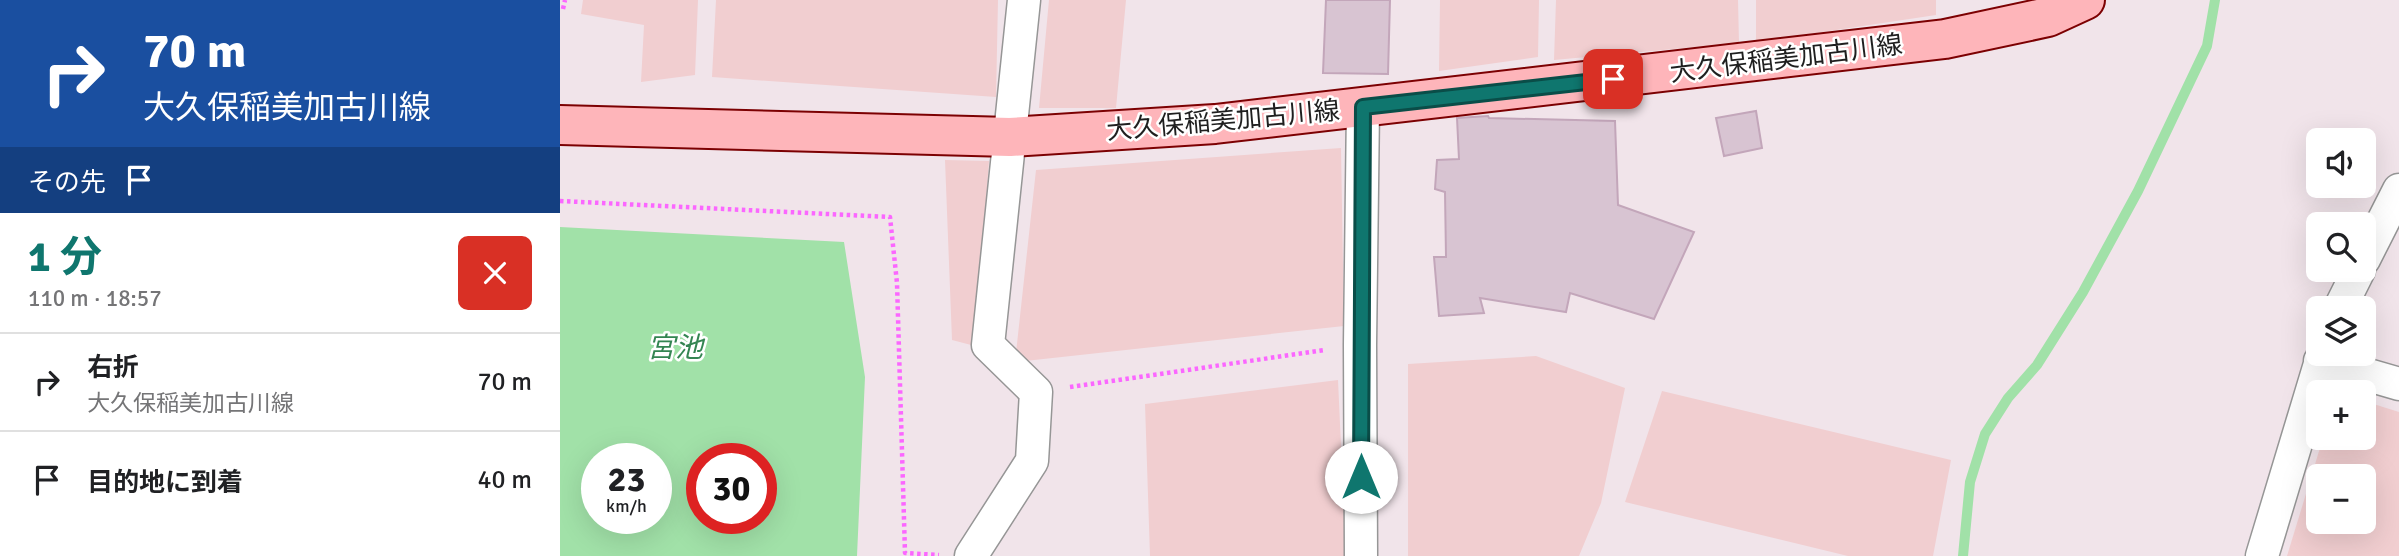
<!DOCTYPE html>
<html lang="ja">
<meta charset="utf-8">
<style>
:root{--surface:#fff;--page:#f6f6f6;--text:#202124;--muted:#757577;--line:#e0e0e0;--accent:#0f766e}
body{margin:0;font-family:Signika,"Noto Sans JP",sans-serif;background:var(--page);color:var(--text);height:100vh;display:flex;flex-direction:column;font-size:26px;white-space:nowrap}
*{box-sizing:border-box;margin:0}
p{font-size:23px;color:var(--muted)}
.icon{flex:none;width:38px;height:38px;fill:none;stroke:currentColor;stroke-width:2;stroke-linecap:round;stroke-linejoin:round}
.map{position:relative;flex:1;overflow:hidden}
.drawer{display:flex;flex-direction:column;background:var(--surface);width:560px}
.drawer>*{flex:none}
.banner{background:#1a4fa0;color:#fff;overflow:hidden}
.fabs{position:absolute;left:1746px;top:128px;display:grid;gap:14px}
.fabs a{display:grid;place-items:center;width:70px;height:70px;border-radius:10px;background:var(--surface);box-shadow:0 7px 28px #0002;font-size:35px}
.speed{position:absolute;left:21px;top:443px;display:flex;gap:14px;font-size:35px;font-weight:700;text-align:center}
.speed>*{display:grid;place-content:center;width:91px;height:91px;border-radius:50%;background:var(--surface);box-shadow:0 7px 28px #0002;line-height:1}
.speed small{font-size:18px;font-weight:400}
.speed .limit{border:10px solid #d22;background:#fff;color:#111}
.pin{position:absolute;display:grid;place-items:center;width:60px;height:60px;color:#fff;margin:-30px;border-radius:14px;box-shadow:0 4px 10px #0006}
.me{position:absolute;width:77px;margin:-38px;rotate:0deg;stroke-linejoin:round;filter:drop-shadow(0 0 5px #0008)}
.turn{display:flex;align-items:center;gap:24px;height:147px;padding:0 28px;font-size:32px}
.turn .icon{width:91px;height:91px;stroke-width:2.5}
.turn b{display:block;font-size:49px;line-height:60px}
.then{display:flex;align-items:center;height:66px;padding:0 28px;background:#0003;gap:14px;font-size:26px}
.round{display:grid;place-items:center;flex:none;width:74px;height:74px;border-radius:10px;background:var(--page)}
.head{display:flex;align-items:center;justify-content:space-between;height:119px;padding:0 28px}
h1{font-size:42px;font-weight:700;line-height:52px;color:var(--accent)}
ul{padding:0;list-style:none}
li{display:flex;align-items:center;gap:21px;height:98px;padding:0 28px;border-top:2px solid var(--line)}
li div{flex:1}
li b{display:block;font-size:26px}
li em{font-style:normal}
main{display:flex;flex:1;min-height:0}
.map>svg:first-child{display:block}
</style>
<main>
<section class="drawer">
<div class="banner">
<div class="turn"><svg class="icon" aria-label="right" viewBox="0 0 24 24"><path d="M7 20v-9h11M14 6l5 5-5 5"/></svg><div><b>70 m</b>大久保稲美加古川線</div></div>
<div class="then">その先<svg class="icon" aria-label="arrive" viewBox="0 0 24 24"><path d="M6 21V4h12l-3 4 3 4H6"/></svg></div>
</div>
<div class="head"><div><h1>1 分</h1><p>110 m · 18:57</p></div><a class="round" style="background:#d93025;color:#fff"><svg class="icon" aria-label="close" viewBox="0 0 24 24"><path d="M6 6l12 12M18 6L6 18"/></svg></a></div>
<ul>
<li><svg class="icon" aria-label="right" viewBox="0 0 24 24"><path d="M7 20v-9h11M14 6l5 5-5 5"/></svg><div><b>右折</b><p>大久保稲美加古川線</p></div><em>70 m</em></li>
<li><svg class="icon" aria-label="arrive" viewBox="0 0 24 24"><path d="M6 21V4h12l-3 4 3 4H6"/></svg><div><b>目的地に到着</b></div><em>40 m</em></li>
</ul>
</section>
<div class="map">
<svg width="1839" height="556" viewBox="0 0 1839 556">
<rect width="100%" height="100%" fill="#f1e4ea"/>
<path fill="#f1ced0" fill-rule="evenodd" d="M23 0H138L135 75 81 82 84 25 21 14Z
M156 0H438L436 97 152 77Z
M489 0H566L556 108H479Z
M880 0H979L978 57 879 71Z
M996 0H1178L1179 43 994 60Z
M1196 0H1376V15L1196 42Z
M781 148 784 326 455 362 476 170Z
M385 160 429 161 415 346 392 340Z
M976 356 1065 388 1041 503 1019 556H848V364Z
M778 380 786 556H590L585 404Z
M1102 391 1391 460 1373 556H1288L1065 502Z
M1804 401 1839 412V556H1727L1763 438H1804ZM1759 476H1804V522H1759Z"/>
<path fill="#a1e1a8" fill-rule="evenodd" d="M0 227 284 242 305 377 297 556H0ZM37 458H96V518H37ZM142 458H201V518H142Z"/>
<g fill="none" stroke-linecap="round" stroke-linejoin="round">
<path stroke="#a1e1a8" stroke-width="10" d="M1403 556 1410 482 1425 434 1448 398 1477 365 1523 292 1578 191 1647 46 1655 0"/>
</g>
<path fill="#d8c4d2" stroke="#c3a6ba" stroke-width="2" d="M766 0H830L828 74 763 73Z
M1196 111 1202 148 1164 156 1156 118Z
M928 116 929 118 1055 121 1058 205 1134 232 1094 319 1010 293 1006 312 920 298 924 313 879 316 874 257H886L885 192 875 189 877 160 899 159 897 118Z"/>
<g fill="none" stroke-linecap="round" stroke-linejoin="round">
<defs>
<path id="minor" d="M1804 259 1839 190
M1780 308 1799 270
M1760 361 1839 384
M411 556 472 461 476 392 428 345 464 0
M801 556 800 345 803 107
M1702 556 1763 354"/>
<path id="secondary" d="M0 125 450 137 655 124 1385 39 1488 17 1525 0"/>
</defs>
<use href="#minor" stroke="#969696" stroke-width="35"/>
<use href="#secondary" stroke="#7c0002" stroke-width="42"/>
<path stroke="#fb67ff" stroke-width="4.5" stroke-dasharray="3.5 3.5" stroke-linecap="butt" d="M3 9 5 0
M0 201 330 217 337 283 345 553 379 555
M510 387 765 350"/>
<use href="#minor" stroke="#fff" stroke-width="32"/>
<use href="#secondary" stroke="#feb5ba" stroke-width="38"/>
</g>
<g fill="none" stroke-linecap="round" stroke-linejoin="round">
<defs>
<path id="route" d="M801 477 803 107 1053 79"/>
</defs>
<use href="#route" stroke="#0a4d48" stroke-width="18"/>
<use href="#route" stroke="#0f766e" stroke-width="12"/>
</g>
<g text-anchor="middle" stroke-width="5" stroke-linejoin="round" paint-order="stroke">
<g font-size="26" fill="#1f1f1f" stroke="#fff">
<text transform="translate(1226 58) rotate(-7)" y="9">大久保稲美加古川線</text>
<text transform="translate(663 120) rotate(-5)" y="9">大久保稲美加古川線</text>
</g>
<g font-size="28" font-style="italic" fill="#348552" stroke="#fff">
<text x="115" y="357">宮池</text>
</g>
</g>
</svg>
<div class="fabs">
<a><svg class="icon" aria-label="sound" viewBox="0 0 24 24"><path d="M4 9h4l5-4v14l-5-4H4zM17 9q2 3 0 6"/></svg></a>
<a><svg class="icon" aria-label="search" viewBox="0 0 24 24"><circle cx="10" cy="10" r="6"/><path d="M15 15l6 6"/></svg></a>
<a><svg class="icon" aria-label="layers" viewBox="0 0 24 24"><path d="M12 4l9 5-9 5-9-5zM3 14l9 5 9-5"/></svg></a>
<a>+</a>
<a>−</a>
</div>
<div class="speed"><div>23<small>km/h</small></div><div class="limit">30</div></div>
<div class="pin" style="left:1053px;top:79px;background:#d93025"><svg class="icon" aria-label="arrive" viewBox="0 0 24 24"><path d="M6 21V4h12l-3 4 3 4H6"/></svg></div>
<svg class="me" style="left:801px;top:477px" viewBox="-20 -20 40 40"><circle r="19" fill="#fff"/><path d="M0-13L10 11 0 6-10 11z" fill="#0f766e"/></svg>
</div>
</main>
